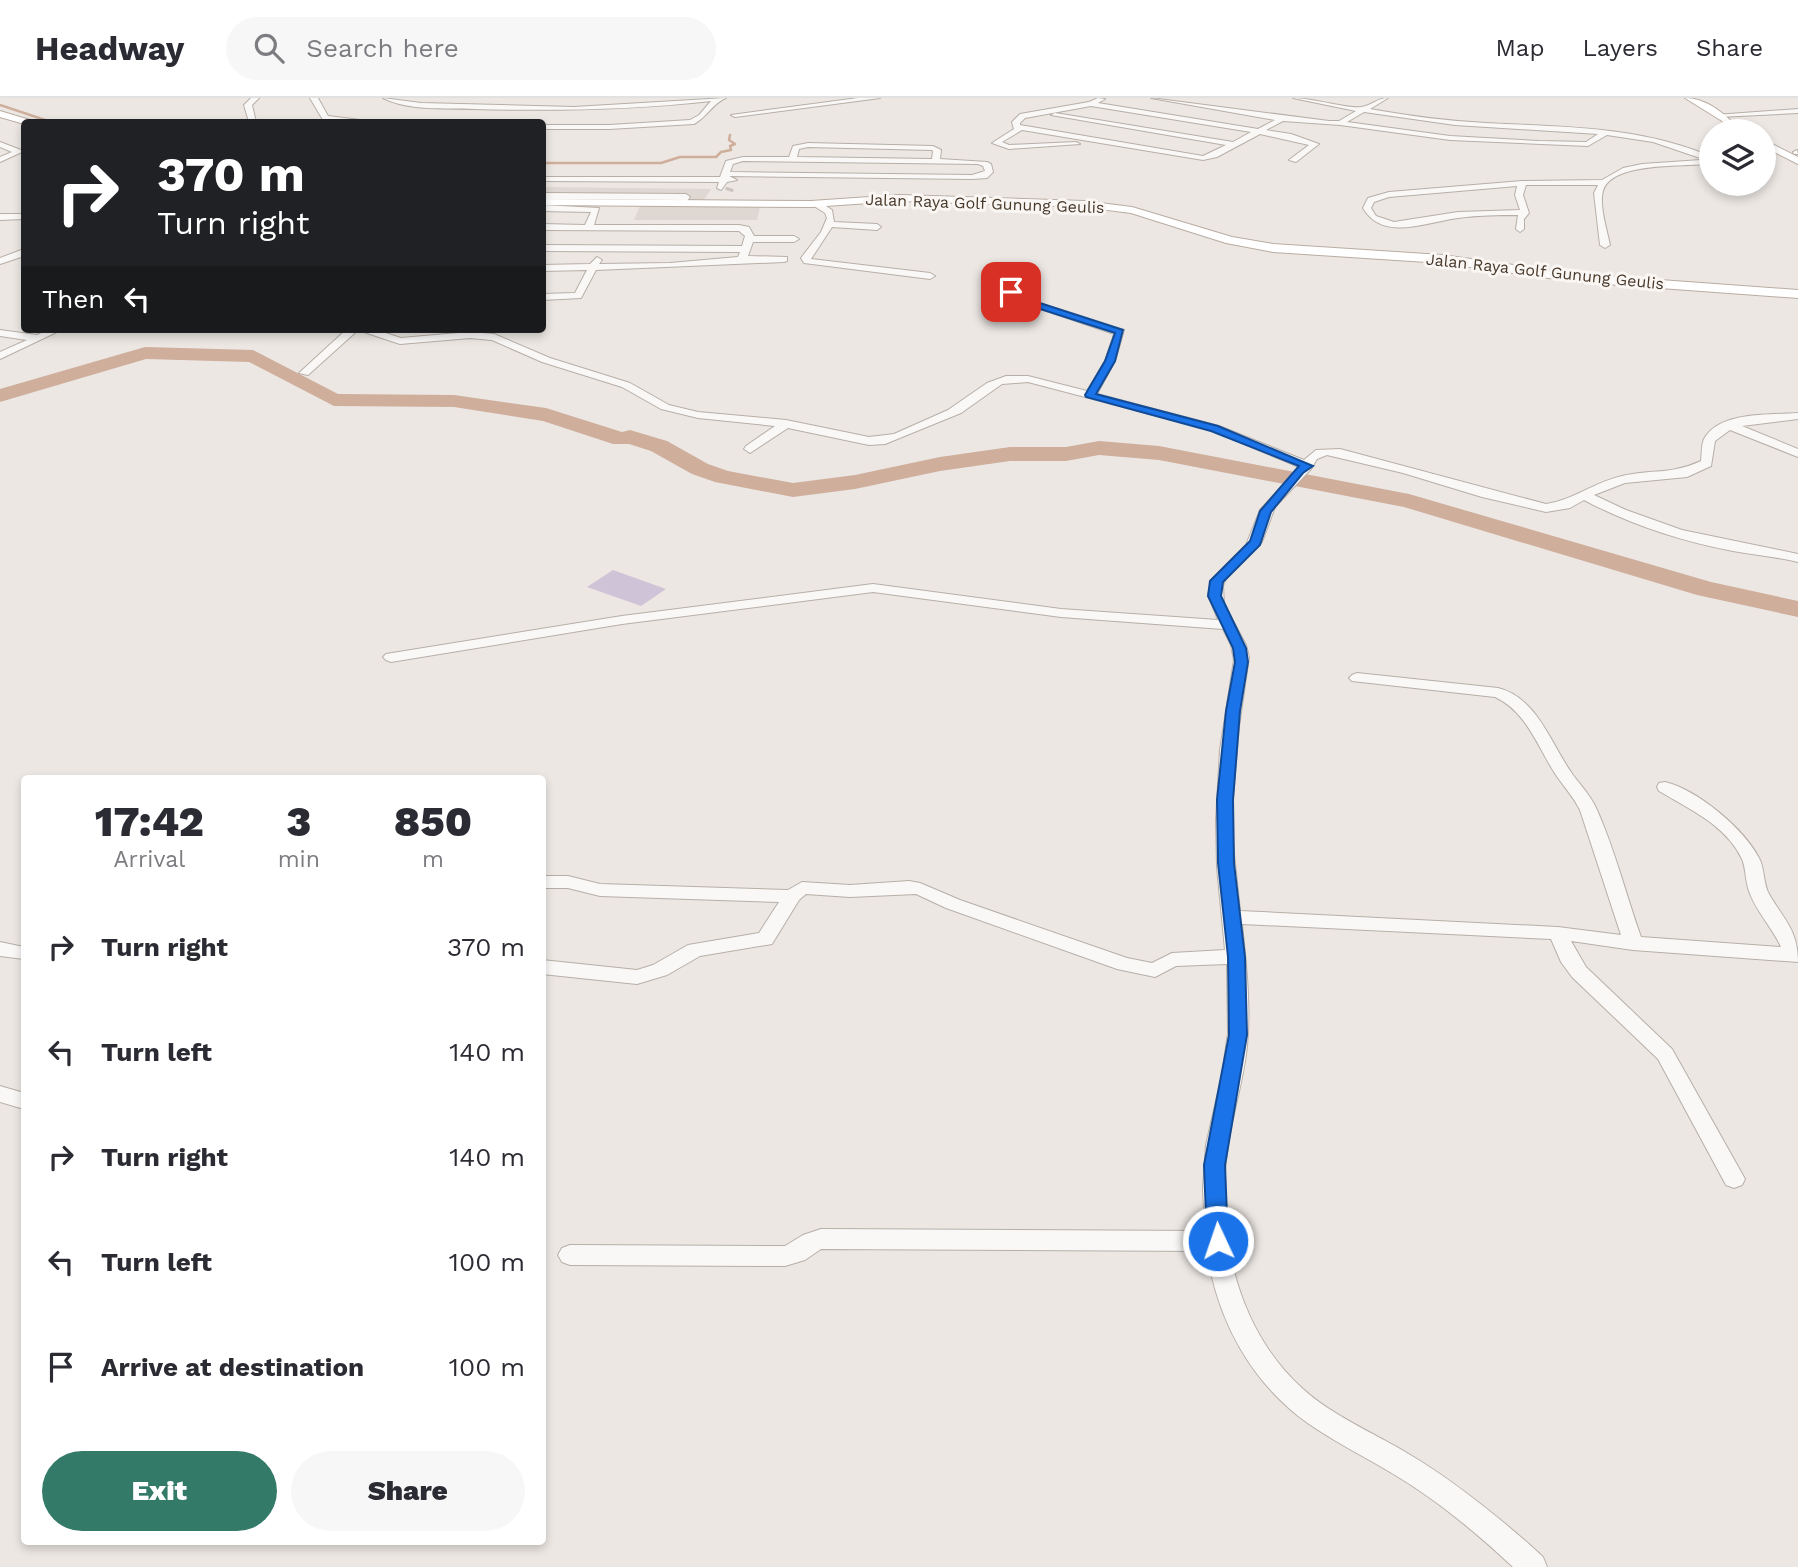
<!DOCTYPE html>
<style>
:root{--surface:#fff;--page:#f7f7f7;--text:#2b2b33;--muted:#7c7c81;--line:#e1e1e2;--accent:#347a69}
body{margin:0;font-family:"Work Sans",sans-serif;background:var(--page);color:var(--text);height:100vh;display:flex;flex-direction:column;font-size:26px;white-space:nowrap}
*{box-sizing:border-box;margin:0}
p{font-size:23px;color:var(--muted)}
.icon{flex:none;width:38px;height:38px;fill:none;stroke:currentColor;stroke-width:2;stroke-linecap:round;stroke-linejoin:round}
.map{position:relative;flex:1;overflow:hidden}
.sheet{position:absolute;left:21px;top:677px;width:525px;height:770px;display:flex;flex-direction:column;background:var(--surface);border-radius:7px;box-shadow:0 4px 10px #0003}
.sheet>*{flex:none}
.hud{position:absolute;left:21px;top:21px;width:525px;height:214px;border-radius:7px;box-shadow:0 4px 10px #0003;background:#202124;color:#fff;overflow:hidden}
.fabs{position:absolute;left:1699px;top:21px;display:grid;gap:14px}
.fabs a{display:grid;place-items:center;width:77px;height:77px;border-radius:50%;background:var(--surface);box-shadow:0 4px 10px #0003;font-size:35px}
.pin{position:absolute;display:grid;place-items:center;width:60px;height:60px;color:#fff;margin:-30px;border-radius:14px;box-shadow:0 4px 10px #0006}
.me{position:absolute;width:77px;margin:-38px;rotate:357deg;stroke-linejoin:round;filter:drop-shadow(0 0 5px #0008)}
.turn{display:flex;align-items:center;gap:24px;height:147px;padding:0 21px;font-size:32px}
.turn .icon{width:91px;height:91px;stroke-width:2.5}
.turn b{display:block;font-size:49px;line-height:60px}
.then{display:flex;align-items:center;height:66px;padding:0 21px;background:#0003;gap:14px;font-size:26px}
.eta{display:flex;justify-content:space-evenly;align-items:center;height:119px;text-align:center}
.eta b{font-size:42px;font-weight:800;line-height:49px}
.action{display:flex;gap:14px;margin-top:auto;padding:14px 21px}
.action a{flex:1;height:80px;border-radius:42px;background:var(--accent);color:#fff;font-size:28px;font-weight:800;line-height:80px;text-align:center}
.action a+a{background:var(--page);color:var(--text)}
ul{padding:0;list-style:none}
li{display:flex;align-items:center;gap:21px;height:105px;padding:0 21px}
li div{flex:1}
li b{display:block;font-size:26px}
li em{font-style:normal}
header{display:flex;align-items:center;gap:42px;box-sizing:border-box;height:98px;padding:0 35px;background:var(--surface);border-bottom:2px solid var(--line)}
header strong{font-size:33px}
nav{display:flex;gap:38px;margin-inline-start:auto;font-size:24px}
.search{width:490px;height:63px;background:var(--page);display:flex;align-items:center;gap:18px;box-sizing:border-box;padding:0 24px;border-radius:38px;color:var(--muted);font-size:26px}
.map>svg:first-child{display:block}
</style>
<header>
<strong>Headway</strong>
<div class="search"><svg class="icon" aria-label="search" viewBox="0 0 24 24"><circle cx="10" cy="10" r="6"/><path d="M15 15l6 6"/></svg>Search here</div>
<nav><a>Map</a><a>Layers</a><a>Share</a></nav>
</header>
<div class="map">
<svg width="1798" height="1469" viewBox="0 0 1798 1469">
<rect width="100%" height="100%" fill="#ece7e3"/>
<path fill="#dfd7d1" d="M543 89 711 91 704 102 543 101Z
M640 108 760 109 757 122H634Z"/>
<path fill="#cfc4d7" d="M613 472 666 491 641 508 587 489Z"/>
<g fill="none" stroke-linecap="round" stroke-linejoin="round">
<path stroke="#cfae9c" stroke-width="2.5" d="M0 7 51 24
M542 65H661L680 59H716L721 54 731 52 730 48 735 46 729 42 730 37"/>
<path fill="#cfae9c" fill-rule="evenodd" d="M145 249 253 252 338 296 454 297 546 310 622 334 630 332 667 343 708 366 728 373 793 385 855 377 940 359 1010 349H1066L1099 343 1159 348 1409 396 1711 484 1798 503V519L1697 497 1404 409 1159 362 1099 357 1066 363H1010L940 373 855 391 793 399 715 384 692 376 651 353 629 346H613L543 323 454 309 334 308 249 264 146 261 0 304V291Z"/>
<path stroke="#cbc4be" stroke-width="8" stroke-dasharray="8 4.5" stroke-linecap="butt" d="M729 93 730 90"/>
<defs>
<path id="minor" d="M251 0H259L252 7 256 24H249L244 7Z
M310 0H318L328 18 376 24 323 22Z
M383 0 421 5 574 9 726 0C713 5 707 19 694 26L609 31H542V27H609L690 22 699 17 711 3C632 12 554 13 474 11 445 10 409 13 383 0Z
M858 0H880L735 19 731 17Z
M1098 0 1105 1 1098 5 1258 31 1275 22 1151 0 1329 23H1339L1356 13 1293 0C1313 0 1347 11 1361 9 1371 8 1377 0 1388 0L1370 11C1409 18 1447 23 1486 25 1563 29 1640 28 1712 59V64L1653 44 1607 37 1588 48 1450 42 1340 27 1283 23 1266 32 1291 36 1319 46 1296 64 1289 62 1309 47 1260 36 1217 59 1203 62 1022 32 1002 44 1009 47 1076 44 1080 46 1009 51 992 45 1014 31 1012 24 1020 16 1089 4ZM1091 8 1251 34 1233 44 1055 15 1051 17 1226 47 1203 58 1020 27V25L1025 20ZM1364 14 1455 27 1598 36 1586 44 1539 43 1450 38 1347 24Z
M1798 11V15L1719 19 1715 17Z
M0 44 21 52 22 54 0 64V59L12 54 0 49Z
M808 45 933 48 941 52 940 61 987 64 991 66 993 74 987 80 972 81 729 78 737 82 727 84 721 92 717 90 719 84 542 83V79H720L726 63 743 59H789L793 48ZM808 49 932 52 933 53 932 61 797 59 799 51ZM743 63 978 66 983 68 985 73 972 77 730 74 733 66Z
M1797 52 1798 56H1794L1793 54Z
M1701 62 1704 66C1681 69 1611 64 1603 93 1599 108 1607 132 1610 147L1605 150 1600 147 1594 95 1598 87H1526L1523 97 1529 115 1524 121V131L1520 134 1516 131 1518 117C1498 117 1478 117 1458 120 1426 124 1383 144 1363 110L1368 100 1389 94 1522 83 1602 82 1623 70 1642 66ZM1517 88 1515 97 1520 112 1458 114 1394 124 1376 118 1371 110 1374 104 1389 99Z
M542 95 686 96 690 99 684 107 680 104 681 102 542 101Z
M814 104H820L832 112 834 124 877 126 881 129 877 132 832 129 811 161 930 175 935 178 930 181 804 165 801 160 821 134 827 120 825 115 814 108Z
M542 107 599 110 594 127H739L749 129 754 138H794L799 141 794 144H753L748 158 787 159V163L784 164 596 172 581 200 542 202V196L575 195 587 172 542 173V167L590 166 597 159 602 162 599 166 670 165 738 159 740 154 542 153V147L742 148 745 138 739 133 542 132V126L585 127 591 114 542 113Z
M0 116H24V121L0 122Z
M24 151V158L0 166V160Z
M1004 178 1015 188 1018 198 1124 232 1115 263 1097 296 1219 328 1304 362 1316 352 1340 351 1546 406C1573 402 1595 384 1622 378 1652 371 1670 377 1701 363 1702 356 1701 348 1704 341 1719 313 1771 317 1798 315V321L1742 328 1798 351V359L1730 332 1715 343 1711 368 1687 379 1625 385 1594 397 1626 412 1682 432 1798 456V464C1777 459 1755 457 1733 453 1681 443 1631 427 1584 402L1570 410 1546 414 1482 399 1403 375 1327 357 1317 361 1311 371 1275 409 1262 444 1227 478 1223 488 1224 506 1246 547 1249 559 1239 628 1233 699V746L1240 813 1558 829 1621 837 1580 712C1574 700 1566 691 1558 680 1539 653 1528 614 1495 599L1352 583 1349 580 1352 577 1357 575 1498 590C1538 600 1551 647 1573 677 1582 689 1591 698 1597 712 1615 752 1626 797 1641 839L1781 849C1772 829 1755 812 1749 793 1745 782 1746 770 1742 761 1726 727 1689 711 1659 693L1657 689 1659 685 1665 684C1698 692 1744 731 1759 760 1765 771 1763 786 1769 796 1784 822 1798 832 1798 864L1633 852 1571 843 1586 869 1672 951 1745 1081 1742 1087 1734 1090 1726 1087 1658 961 1572 879 1561 864 1551 841 1242 826C1246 866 1251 907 1247 948 1244 981 1233 1013 1228 1047 1215 1133 1236 1231 1303 1291 1333 1318 1372 1334 1407 1355 1451 1381 1491 1413 1530 1447L1543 1459 1547 1469H1513C1482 1440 1449 1412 1414 1389 1380 1366 1342 1349 1309 1326 1251 1285 1217 1222 1207 1153L821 1151 805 1162 785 1168 570 1167 562 1164 558 1157 562 1150 570 1147 785 1148 803 1137 821 1131 1205 1133 1203 1090 1206 1047 1222 977 1228 935 1227 866 1176 868 1155 879 1117 871 946 810 916 796 850 799 806 796 799 802 772 846 700 858 667 877 637 886 542 876V862L637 872 653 867 688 847 759 835 779 804 600 798 568 790H542V778H568L600 786 788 792 802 784 850 787 909 783 920 785 960 802 1127 860 1152 865 1172 855 1225 852 1217 769 1216 722 1220 652 1234 562 1231 547 1223 531 1061 519 873 494 622 526 391 564 386 562 383 559 386 556 622 518 873 486 1061 511 1218 522 1208 497 1212 481 1246 447 1260 412 1299 369 1211 332 1028 284 1002 286 961 315 885 346 869 347 788 330 750 355 744 351 746 348 775 328 698 320 661 311 622 289 542 264 492 242 470 240 400 246 358 232 308 277 299 275 347 231H373L401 240 470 234 494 236 550 260 630 285 669 307 698 314 786 322 869 339 894 336 948 312 987 285 1006 278H1028L1087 293 1105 263 1114 236 1008 200 1007 190 999 181Z
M50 231H63L0 261V254L27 242 0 238V232L37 237Z
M0 844 24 849V861L0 858Z
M0 988 24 995V1011L0 1004Z"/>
<path id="major" d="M1685 0C1707 0 1727 17 1740 33H1730L1722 23Z
M0 13 30 22 32 24 24 26 0 19Z
M1764 42 1798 59V66L1764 49Z
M899 97 1084 103 1132 109 1232 139 1273 146 1442 157 1578 176 1798 192V200L1578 184 1442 165 1273 154 1226 145 1131 115 1084 109 899 103 811 109 542 107V101L811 103Z"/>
</defs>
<use href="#minor" stroke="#b7afa7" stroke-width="2"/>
<use href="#major" stroke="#b9aca1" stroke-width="2"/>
<use href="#minor" fill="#faf8f7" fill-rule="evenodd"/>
<use href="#major" fill="#fff" fill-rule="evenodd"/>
</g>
<path fill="#1a73e8" stroke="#114b97" stroke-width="2" d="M1008 192H1014L1018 198 1123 232 1115 263 1096 296 1218 328 1313 368 1303 375 1271 414 1260 447 1223 484 1221 498 1246 550 1248 564 1240 613 1233 702 1234 765 1245 859 1247 937 1225 1067 1228 1143 1225 1149 1218 1152 1210 1149 1207 1143 1204 1067 1229 937 1228 859 1218 765 1217 702 1226 613 1235 564 1233 550 1208 498 1210 483 1250 443 1260 413 1299 368 1211 333 1086 299 1085 297 1105 263 1115 235 1012 202 1006 198Z"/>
<g text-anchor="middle" stroke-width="6" stroke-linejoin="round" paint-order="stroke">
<g font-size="16" fill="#473729" stroke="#f9f6f3">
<text transform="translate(985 105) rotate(2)" y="6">Jalan Raya Golf Gunung Geulis</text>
<text transform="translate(1545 173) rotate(6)" y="6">Jalan Raya Golf Gunung Geulis</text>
</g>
</g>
</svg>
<div class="fabs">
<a><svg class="icon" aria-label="layers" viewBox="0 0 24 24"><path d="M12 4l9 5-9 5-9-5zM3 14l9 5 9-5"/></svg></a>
</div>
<div class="pin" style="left:1011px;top:194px;background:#d93025"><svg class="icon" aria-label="arrive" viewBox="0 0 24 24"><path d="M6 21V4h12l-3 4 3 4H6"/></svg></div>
<svg class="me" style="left:1218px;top:1143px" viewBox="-20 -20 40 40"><circle r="17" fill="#1a73e8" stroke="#fff" stroke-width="3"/><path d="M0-11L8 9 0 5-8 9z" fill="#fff"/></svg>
<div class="hud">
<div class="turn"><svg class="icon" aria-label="right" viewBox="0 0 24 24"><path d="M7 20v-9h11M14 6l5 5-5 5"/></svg><div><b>370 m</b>Turn right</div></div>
<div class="then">Then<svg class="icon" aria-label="left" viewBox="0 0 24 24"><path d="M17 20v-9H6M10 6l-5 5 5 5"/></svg></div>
</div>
<section class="sheet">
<div class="eta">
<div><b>17:42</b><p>Arrival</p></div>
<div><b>3</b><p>min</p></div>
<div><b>850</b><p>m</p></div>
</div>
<ul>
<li><svg class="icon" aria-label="right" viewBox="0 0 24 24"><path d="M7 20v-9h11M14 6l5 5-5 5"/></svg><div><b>Turn right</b></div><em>370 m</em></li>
<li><svg class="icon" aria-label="left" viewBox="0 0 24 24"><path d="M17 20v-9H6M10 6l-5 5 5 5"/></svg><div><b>Turn left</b></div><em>140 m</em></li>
<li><svg class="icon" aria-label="right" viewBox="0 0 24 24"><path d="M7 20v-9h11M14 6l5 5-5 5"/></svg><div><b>Turn right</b></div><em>140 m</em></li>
<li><svg class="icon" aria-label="left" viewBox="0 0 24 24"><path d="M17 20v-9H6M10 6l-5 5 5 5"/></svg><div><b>Turn left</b></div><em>100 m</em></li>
<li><svg class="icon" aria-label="arrive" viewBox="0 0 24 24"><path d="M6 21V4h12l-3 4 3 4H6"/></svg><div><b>Arrive at destination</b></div><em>100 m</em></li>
</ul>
<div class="action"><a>Exit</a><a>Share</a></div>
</section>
</div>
